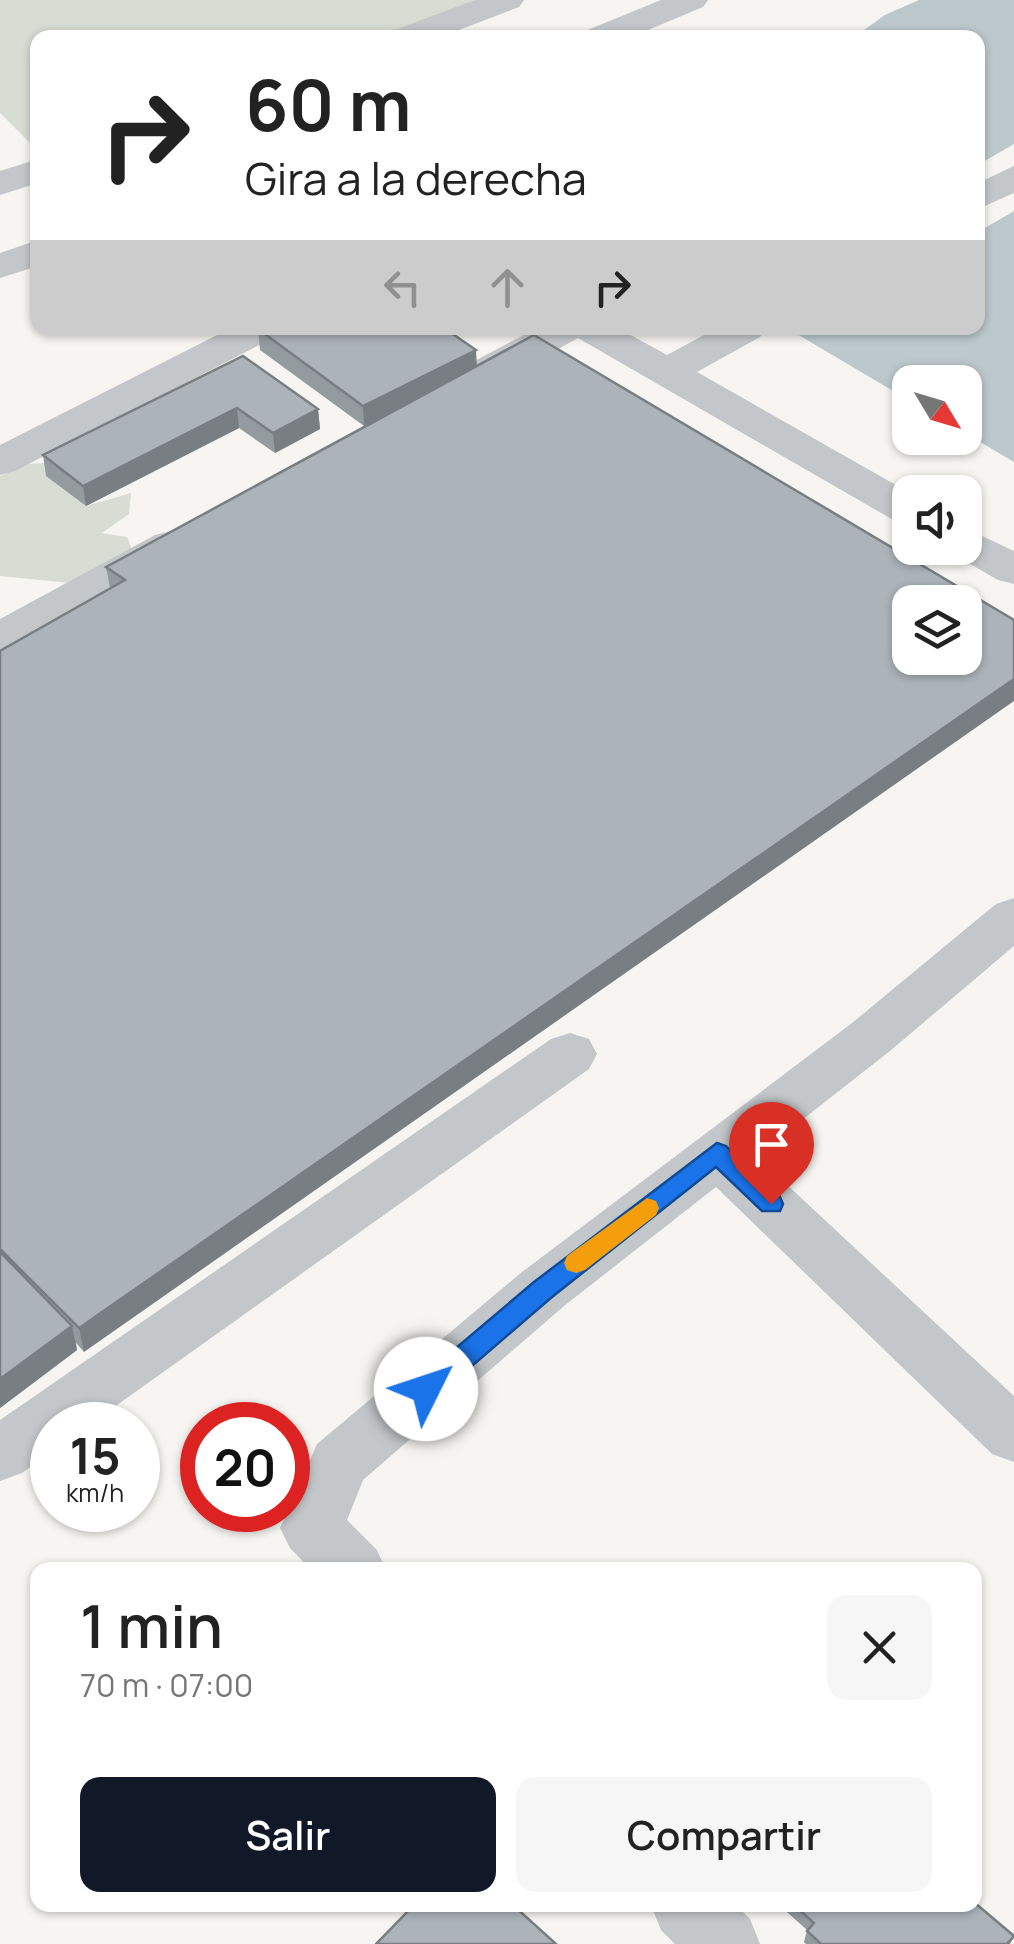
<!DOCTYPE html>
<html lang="es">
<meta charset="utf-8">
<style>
:root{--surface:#fff;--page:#f6f6f6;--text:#222;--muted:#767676;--accent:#111827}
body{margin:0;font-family:Manrope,sans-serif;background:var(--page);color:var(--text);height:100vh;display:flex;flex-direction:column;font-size:38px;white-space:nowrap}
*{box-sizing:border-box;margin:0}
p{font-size:32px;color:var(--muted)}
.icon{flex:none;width:55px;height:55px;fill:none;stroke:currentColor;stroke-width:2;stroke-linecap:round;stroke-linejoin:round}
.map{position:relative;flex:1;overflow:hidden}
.panel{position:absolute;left:30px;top:1562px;width:952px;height:350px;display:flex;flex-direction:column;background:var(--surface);border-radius:20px;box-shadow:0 2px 8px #0004}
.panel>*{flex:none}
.hud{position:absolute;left:30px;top:30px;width:955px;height:305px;border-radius:20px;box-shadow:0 2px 8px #0004;background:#fff;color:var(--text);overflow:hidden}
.needle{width:65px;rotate:128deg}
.controls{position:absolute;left:892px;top:365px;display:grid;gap:20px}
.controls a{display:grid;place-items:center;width:90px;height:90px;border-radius:20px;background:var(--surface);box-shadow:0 2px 8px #0004;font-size:50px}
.speed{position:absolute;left:30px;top:1402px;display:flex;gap:20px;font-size:50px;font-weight:700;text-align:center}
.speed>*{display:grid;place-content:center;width:130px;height:130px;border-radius:50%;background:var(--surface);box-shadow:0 2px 8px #0004;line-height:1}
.speed small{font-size:25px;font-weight:400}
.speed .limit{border:15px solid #d22;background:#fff;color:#111}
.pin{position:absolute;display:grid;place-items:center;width:85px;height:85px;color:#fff;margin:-102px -42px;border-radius:50% 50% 50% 0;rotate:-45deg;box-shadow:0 0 10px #0007}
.pin .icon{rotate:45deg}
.me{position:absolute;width:110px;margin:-55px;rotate:49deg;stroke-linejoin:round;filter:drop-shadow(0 0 8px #0008)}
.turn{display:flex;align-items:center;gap:35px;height:210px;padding:0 50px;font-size:45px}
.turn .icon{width:130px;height:130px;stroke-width:2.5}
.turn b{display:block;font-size:70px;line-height:85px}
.lanes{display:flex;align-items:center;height:95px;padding:0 50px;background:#0003;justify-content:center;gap:50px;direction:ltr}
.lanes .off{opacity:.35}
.round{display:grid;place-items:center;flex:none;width:105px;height:105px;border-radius:20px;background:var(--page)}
.summary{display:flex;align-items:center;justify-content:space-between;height:170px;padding:0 50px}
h1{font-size:60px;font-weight:600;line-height:75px}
.primary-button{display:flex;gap:20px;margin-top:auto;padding:20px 50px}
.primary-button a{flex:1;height:115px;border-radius:20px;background:var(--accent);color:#fff;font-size:40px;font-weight:600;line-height:115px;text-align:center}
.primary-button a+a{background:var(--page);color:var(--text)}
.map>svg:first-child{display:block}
</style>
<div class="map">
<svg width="1014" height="1944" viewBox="0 0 1014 1944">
<rect width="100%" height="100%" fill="#f6f5f1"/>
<path fill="#d7ddd2" d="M0 0H497L394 37 38 38 37 150 0 113Z
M74 461 86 506 131 493 129 514 102 533 127 537 138 564 70 583 0 576V476L28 464Z"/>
<path fill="#bcc8cc" d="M919 0H1014V144L978 165V38L854 37 885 15Z
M1014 211V462L965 433V382H910V401L797 334 808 328H978V232Z"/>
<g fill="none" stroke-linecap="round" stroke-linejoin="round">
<path fill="#c3c7ca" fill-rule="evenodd" d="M475 0H524L519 7 438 38H387L392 31Z
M661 0H708L703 7 629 38H580L585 31Z
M38 159V183L0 195V171Z
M1014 166V193L978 209V183Z
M38 240V266L0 278V253Z
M231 328H281L275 337 15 471 0 475V445Z
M537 328H618L667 355 717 328H766L760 337 697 372 910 493V525L895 521 578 338 495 384 480 387 465 384 459 375 465 366Z
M965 528 1014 551V584L998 580 949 552 946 548H965Z
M171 531 187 535 193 545 187 555 16 650 0 654V619L155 535Z
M1014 898V946L890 1051 756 1156 1014 1396V1462L992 1454 716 1187 564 1306 363 1480 347 1520 377 1550 386 1570H311L290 1548 280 1528 317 1444 522 1272 852 1023 996 904Z
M570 1033 589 1039 597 1054 589 1069 89 1425H52V1451L22 1473 0 1481V1420L551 1039Z
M651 1905H736L750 1919 760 1944H675L661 1930Z"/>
</g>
<path fill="#949b9f" d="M444 328 84 1352 76 1343 77 1350 0 1408V651L110 588 106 567 396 410 364 426 260 350 258 329Z
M243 356 318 409 320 429 275 453 239 428 86 506 46 476 43 455Z
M779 1905H975L1014 1936 1010 1944H806L804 1942 807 1930Z"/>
<path fill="#787e82" d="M476 350 477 370 364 426 363 406Z
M237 408 239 428 86 506 83 486Z
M318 409 320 429 275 453 273 433Z
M1014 679V701L84 1352 79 1328Z
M72 1326 77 1350 0 1408V1379Z"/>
<path fill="#acb4b9" stroke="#787e82" stroke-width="2.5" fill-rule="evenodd" d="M262 328H444L476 350 363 406 258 329Z
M534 335 1014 620V679L79 1328 0 1249V651L125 580 106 567ZM910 602H965V658H910Z
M243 356 318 409 273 433 237 408 83 486 43 455Z
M0 1252 72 1326 0 1379Z
M975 1903 1014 1936 1007 1944H821L807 1931 814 1923 794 1905H975Z
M414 1905H513L556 1944H376Z"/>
<path fill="#1a73e8" stroke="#114b97" stroke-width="2.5" d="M717 1143 726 1146 780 1197 783 1204 780 1211H762L716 1167 552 1297 436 1397 426 1400 417 1397 413 1389 417 1381 534 1282Z"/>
<path fill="#f59e0b" d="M647 1198 656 1201 659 1208 656 1215 585 1270 576 1273 567 1270 564 1263 567 1256Z"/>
</svg>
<div class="controls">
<a><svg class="needle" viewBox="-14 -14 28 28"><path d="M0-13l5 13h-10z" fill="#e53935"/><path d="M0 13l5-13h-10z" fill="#767676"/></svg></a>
<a><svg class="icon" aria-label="sound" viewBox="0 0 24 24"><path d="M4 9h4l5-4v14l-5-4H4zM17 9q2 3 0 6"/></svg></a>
<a><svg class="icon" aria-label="layers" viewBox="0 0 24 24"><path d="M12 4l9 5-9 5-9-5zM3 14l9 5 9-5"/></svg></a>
</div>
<div class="speed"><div>15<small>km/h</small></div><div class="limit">20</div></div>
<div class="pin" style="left:771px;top:1204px;background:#d93025"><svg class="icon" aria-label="arrive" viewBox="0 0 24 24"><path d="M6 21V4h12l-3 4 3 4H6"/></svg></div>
<svg class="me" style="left:426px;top:1389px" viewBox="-20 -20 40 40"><circle r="19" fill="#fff"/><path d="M0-13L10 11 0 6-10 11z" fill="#1a73e8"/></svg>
<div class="hud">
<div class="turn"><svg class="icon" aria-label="right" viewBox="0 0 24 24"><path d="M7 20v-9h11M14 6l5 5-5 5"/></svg><div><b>60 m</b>Gira a la derecha</div></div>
<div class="lanes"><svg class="icon off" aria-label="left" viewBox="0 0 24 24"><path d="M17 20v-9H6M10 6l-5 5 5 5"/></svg><svg class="icon off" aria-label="ahead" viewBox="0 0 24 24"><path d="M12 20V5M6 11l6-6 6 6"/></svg><svg class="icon" aria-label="right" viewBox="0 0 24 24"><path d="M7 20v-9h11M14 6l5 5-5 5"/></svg></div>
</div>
<section class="panel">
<div class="summary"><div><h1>1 min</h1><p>70 m · 07:00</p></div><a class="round"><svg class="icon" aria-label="close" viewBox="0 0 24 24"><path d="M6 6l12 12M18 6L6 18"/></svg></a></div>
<div class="primary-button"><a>Salir</a><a>Compartir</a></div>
</section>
</div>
